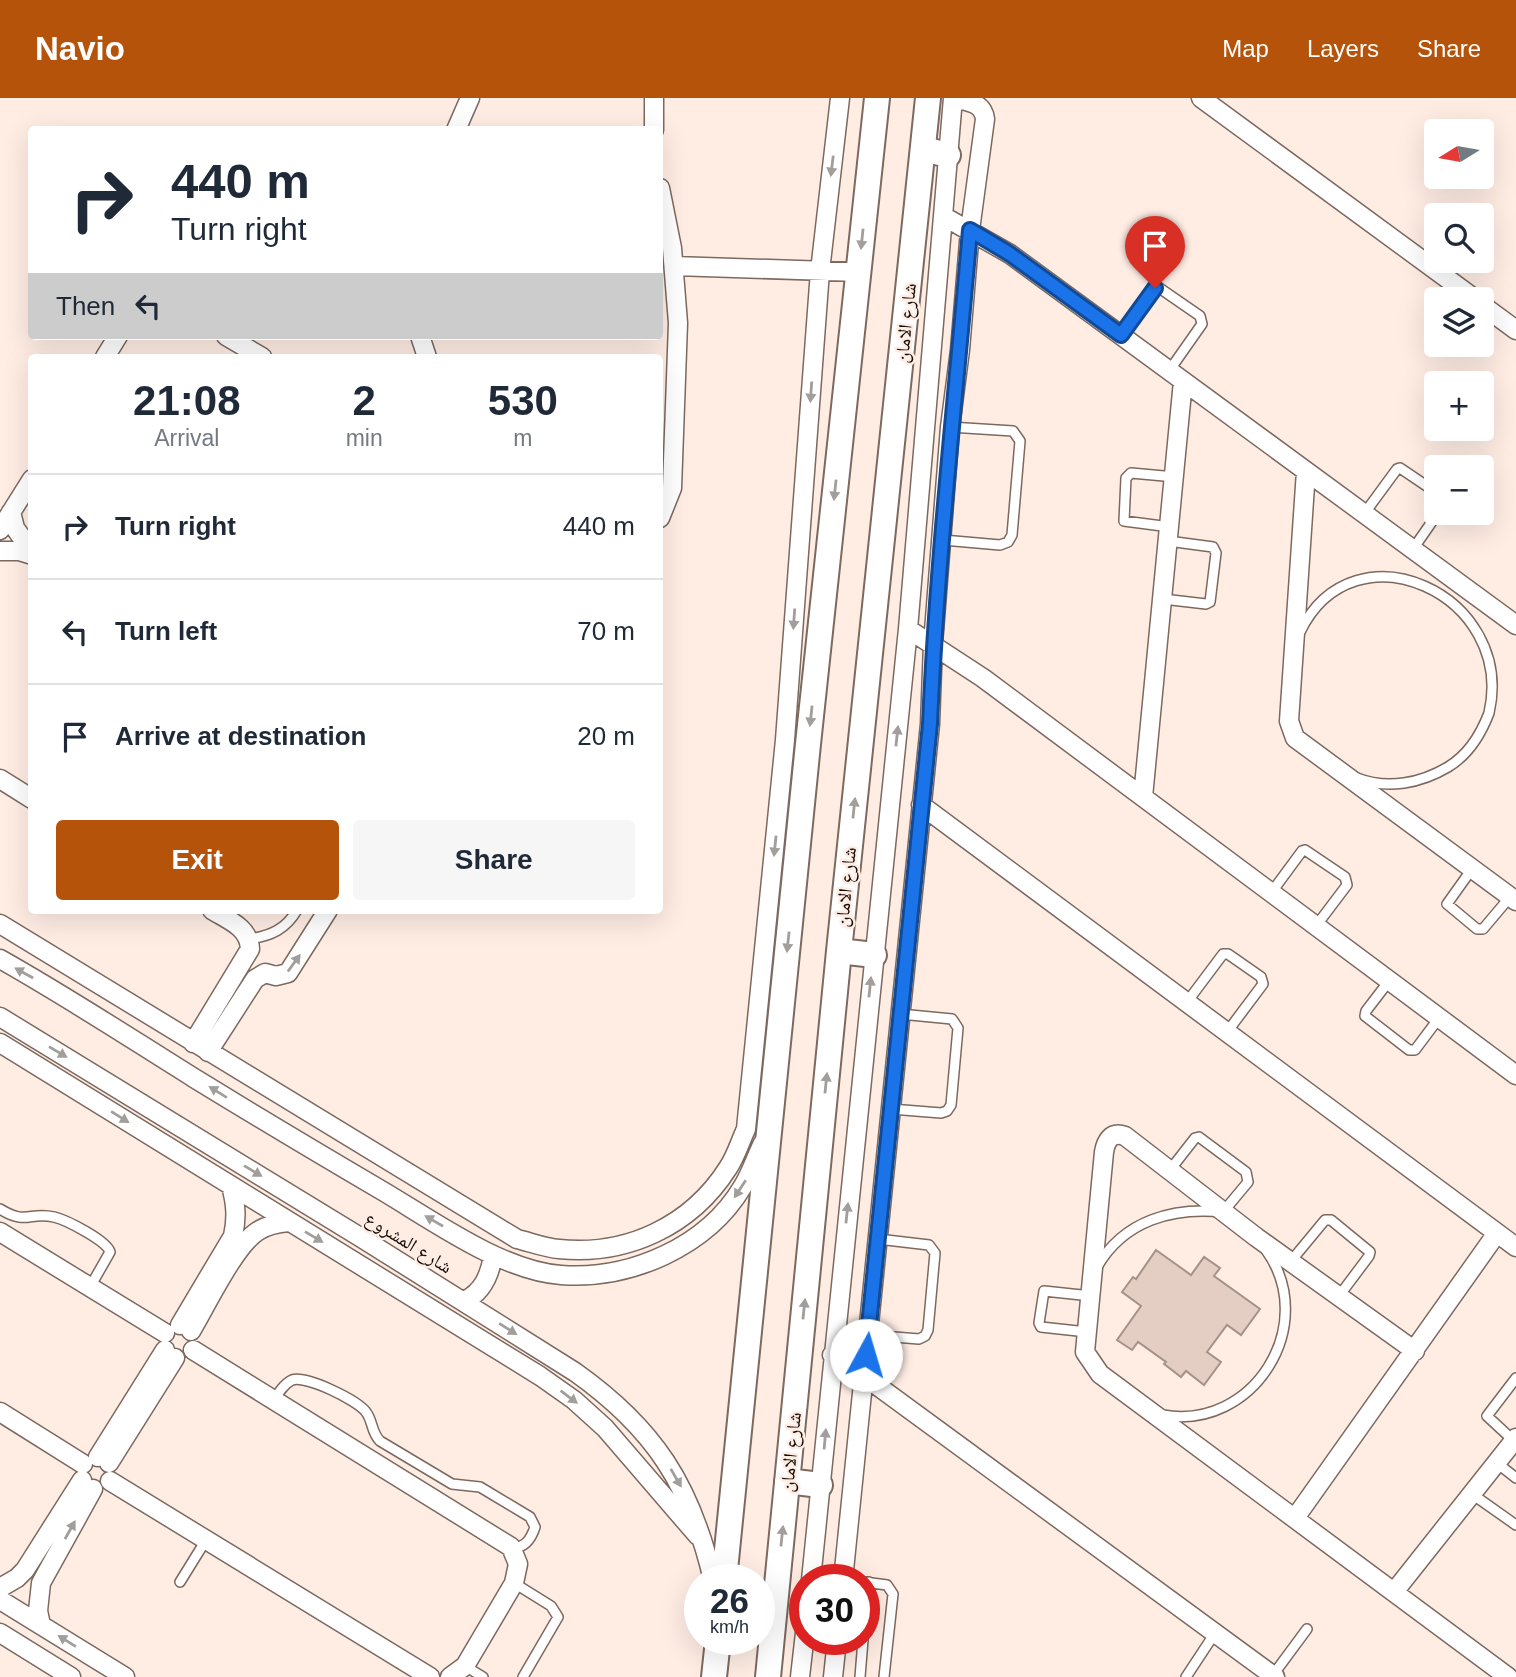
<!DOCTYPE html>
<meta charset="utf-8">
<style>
:root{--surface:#fff;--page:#f6f6f7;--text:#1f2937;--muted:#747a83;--line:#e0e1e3;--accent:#b45309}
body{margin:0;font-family:Arial,"Noto Naskh Arabic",sans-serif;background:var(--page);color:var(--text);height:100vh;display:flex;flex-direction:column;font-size:26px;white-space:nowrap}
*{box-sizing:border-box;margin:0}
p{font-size:23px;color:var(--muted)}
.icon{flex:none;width:38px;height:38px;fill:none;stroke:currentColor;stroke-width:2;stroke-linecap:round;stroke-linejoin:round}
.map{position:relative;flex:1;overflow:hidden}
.side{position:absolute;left:28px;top:256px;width:635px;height:560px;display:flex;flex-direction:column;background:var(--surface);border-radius:7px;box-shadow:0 7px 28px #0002}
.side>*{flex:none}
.banner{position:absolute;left:28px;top:28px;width:635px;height:214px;border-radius:7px;box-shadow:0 7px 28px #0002;background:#fff;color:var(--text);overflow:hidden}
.needle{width:46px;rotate:259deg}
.tools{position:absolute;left:1424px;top:21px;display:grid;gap:14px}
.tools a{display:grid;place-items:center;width:70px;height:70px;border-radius:7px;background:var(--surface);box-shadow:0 7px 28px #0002;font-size:35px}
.speed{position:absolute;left:684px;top:1466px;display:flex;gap:14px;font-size:35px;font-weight:700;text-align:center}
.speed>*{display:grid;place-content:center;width:91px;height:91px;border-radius:50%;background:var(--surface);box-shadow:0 7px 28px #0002;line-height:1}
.speed small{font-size:18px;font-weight:400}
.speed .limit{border:10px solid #d22;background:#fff;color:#111}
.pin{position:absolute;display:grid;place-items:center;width:60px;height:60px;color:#fff;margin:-72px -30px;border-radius:50% 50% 50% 0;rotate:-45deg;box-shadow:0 0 7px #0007}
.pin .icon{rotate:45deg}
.me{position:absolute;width:77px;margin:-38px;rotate:6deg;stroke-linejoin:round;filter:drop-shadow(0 0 5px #0008)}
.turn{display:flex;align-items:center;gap:24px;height:147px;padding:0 28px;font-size:32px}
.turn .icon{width:91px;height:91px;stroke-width:2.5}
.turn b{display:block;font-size:49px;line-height:60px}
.then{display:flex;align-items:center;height:66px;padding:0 28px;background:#0003;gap:14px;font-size:26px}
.eta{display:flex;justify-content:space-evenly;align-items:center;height:119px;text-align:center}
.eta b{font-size:42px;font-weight:600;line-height:49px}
.cta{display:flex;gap:14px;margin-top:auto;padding:14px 28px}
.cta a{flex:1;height:80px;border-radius:7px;background:var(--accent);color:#fff;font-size:28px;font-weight:600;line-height:80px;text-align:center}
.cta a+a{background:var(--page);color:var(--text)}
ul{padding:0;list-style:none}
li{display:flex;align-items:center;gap:21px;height:105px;padding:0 28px;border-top:2px solid var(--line)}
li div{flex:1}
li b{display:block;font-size:26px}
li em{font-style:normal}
header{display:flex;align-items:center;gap:42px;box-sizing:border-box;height:98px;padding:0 35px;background:var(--accent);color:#fff}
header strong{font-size:33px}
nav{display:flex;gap:38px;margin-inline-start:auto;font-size:24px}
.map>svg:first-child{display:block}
</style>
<header>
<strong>Navio</strong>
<nav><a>Map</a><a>Layers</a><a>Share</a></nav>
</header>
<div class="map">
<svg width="1516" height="1579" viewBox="0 0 1516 1579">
<rect width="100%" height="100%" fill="#ffede4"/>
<path fill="#e4cdc3" stroke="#a69188" stroke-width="2" d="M1156 1152 1191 1177 1204 1159 1220 1170 1214 1178 1260 1211 1241 1237 1227 1227 1207 1254 1221 1264 1204 1287 1186 1273 1181 1279 1164 1266 1166 1264 1138 1244 1132 1252 1117 1242 1141 1208 1122 1194 1133 1179 1136 1181Z"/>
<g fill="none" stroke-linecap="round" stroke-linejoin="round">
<defs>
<path id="lane" d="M1121 237 1155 190 1158 189 1200 218 1202 226 1169 273
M1364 416 1397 371 1400 370 1437 395
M1170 429 1124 423 1126 380 1131 375 1175 379
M943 442 1000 447 1008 444 1012 437 1020 343 1013 333 950 329
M1413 451 1438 415
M1163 501 1206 506 1210 504 1216 455 1213 449 1168 443
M1300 534C1354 422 1516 497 1489 615 1481 636 1468 657 1448 669 1421 685 1388 692 1357 680
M1472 771 1447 806 1477 831H1483L1510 799
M1271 795 1302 753 1305 752 1345 779 1347 787 1316 828
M249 841C271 838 286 831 297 812
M1389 883 1366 913 1365 918 1409 952H1415L1439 920
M1187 904 1223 856H1228L1261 879 1263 886 1227 934
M891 1011 941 1015 947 1013 951 1007 958 930 952 921 900 916
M0 1111C28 1128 29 1113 54 1119 67 1122 107 1143 110 1154L90 1189
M1291 1163 1325 1122H1331L1370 1154 1369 1158 1339 1198
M1097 1169C1124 1122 1173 1109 1223 1114L1248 1084 1246 1074 1199 1039 1195 1040 1170 1072
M1087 1234 1041 1229 1039 1225 1044 1193 1091 1198
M869 1237 919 1241 925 1238 928 1232 935 1155 929 1147 878 1141
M274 1302C279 1294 284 1286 292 1282 306 1277 357 1302 366 1314 373 1323 371 1334 380 1343L452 1386 480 1389 530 1419 535 1429C531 1441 525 1451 511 1449
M1163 1317C1253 1333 1320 1227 1266 1152
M1514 1343 1487 1318 1516 1280
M1497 1365 1516 1380
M1472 1396 1516 1427
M180 1484 206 1442
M864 1484 887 1487 893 1496 884 1579
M514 1485 551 1508 558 1519 523 1579
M864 1528 869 1484
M465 1568 483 1579
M1273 1577 1307 1531
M860 1579 863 1542
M1186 1579 1215 1535"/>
<path id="street" d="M1201 0 1475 201
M456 32 470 0
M654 32V0
M660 90 672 150 678 225 672 390 660 420
M943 118 1010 156 1516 527
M674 168 858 174
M1482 207 1516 232
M226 238 262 259
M420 238 427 259
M105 259 118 238
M1306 373 1289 623 1295 640 1516 803
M11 414 15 430 32 454
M0 432 32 381
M0 453H19L32 457
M908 531 983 580 1516 977
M0 681 32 701
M1143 699 1183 283
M921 707 1516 1149
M0 826 517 1141C530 1144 545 1150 559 1151 627 1158 691 1128 728 1070 736 1058 740 1044 746 1031L785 642 820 173 840 0
M0 861C66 898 130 940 194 980 256 1018 318 1055 381 1092 432 1122 502 1173 561 1177 630 1182 707 1149 743 1088 751 1075 756 1059 763 1045
M0 919 360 1139 575 1274C654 1330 691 1387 713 1482
M0 945 540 1278 574 1302 605 1330 698 1438
M193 945 250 851C249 829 228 822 212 812
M208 954 255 881 265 875 276 878 288 875 328 812
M0 1134 165 1235
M464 1203C483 1194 490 1177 493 1157
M180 1227 233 1138C237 1120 236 1106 231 1088
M191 1233C206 1208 235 1147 258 1133 267 1127 278 1125 289 1124
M193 1252 511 1449 518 1466 514 1485 465 1568 450 1579
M1415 1253 1256 1139 1125 1038C1111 1033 1106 1043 1104 1054L1085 1254 1100 1276 1508 1579
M832 1257 864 1278 1275 1579
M0 1314 83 1366
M98 1359 165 1252
M109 1365 175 1260
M110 1383 430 1579
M1295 1420 1497 1135
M811 1482 908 531 953 0
M843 1482 930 626 933 546 950 329 960 252 970 132 985 21C983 4 968 4 953 0
M0 1490 17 1480 25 1472 82 1382
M1394 1494 1516 1340
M0 1502 125 1579
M41 1527 38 1513 41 1485 93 1391
M0 1535 71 1579
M800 1579 805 1535
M833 1579 837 1542"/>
<path id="secondary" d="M923 51 948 57
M839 853 874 857
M787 1383 820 1387
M724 1482 808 646 877 0
M714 1579 718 1542
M768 1579 839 853 928 0"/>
</defs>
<use href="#lane" stroke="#7c695f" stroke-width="12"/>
<use href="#street" stroke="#7c695f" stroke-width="21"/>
<use href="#secondary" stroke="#7c695f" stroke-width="28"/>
<use href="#lane" stroke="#fff" stroke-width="9"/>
<use href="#street" stroke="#fff" stroke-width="18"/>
<use href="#secondary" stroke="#fff" stroke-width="24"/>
</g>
<defs><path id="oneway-solid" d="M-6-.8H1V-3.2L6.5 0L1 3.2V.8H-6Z" transform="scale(1.75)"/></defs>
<g fill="#a19e9c">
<use href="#oneway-solid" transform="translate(832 68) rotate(97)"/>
<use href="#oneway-solid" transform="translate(862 141) rotate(96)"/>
<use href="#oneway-solid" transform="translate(811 294) rotate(94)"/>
<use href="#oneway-solid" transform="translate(835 392) rotate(96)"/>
<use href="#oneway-solid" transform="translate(794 521) rotate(94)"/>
<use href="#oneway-solid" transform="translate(811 618) rotate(96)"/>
<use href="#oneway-solid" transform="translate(897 638) rotate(-84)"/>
<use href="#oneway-solid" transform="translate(854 710) rotate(-84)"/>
<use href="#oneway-solid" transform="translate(775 748) rotate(96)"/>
<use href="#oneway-solid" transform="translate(788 844) rotate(96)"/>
<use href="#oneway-solid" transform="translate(294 865) rotate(-54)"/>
<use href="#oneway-solid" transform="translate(24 875) rotate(-151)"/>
<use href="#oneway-solid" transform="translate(870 889) rotate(-84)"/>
<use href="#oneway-solid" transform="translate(58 954) rotate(31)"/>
<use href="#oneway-solid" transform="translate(826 985) rotate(-84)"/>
<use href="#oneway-solid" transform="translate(218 994) rotate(-148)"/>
<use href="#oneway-solid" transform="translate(120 1019) rotate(32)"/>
<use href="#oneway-solid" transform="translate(253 1073) rotate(31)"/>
<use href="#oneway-solid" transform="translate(740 1091) rotate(123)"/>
<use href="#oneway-solid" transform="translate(847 1115) rotate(-84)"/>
<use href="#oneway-solid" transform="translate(434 1123) rotate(-150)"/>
<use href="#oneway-solid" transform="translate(314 1139) rotate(31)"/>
<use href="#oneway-solid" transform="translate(804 1211) rotate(-84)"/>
<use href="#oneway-solid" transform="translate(508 1231) rotate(32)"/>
<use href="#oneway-solid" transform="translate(569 1299) rotate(37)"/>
<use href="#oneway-solid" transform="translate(825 1341) rotate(-85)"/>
<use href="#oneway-solid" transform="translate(676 1380) rotate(60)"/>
<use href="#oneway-solid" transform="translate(70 1432) rotate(-61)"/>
<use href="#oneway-solid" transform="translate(782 1438) rotate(-84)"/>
<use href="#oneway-solid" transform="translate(67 1543) rotate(-148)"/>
</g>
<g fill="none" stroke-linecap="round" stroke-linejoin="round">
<defs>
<path id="route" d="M866 1257 930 626C937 461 956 297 970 132L1010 156 1121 237 1155 190"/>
</defs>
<use href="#route" stroke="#114b97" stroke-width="18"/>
<use href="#route" stroke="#1a73e8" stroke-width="12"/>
</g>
<g text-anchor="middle" stroke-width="5" stroke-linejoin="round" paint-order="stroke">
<g font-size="19" fill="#130c08" stroke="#ffede4">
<text transform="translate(905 225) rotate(-84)" y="7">شارع الامان</text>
<text transform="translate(845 789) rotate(-84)" y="7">شارع الامان</text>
<text transform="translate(409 1144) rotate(32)" y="7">شارع المشروع</text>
<text transform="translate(790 1354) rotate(-84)" y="7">شارع الامان</text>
</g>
</g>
</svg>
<div class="tools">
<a><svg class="needle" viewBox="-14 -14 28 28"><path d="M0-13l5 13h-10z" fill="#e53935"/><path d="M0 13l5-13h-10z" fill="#747a83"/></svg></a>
<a><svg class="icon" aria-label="search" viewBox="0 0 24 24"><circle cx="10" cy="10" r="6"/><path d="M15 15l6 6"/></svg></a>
<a><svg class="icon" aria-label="layers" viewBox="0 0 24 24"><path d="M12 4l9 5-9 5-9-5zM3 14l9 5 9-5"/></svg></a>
<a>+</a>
<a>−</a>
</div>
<div class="speed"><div>26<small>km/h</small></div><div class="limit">30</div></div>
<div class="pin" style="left:1155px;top:190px;background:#d93025"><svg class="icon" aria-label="arrive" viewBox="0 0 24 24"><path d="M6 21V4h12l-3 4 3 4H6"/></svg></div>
<svg class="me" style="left:866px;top:1257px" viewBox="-20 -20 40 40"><circle r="19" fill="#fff"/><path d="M0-13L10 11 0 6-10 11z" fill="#1a73e8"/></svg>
<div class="banner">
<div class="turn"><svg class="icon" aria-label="right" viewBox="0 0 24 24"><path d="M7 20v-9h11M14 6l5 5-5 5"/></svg><div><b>440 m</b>Turn right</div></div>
<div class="then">Then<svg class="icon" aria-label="left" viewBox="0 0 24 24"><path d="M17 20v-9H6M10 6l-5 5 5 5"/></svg></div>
</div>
<section class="side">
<div class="eta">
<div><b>21:08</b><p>Arrival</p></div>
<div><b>2</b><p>min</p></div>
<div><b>530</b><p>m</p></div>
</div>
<ul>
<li><svg class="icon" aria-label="right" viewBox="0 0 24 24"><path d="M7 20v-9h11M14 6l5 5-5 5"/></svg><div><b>Turn right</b></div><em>440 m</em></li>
<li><svg class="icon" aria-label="left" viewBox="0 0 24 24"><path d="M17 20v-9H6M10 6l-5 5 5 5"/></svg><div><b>Turn left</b></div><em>70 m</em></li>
<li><svg class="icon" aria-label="arrive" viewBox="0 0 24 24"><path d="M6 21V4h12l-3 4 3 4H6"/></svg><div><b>Arrive at destination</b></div><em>20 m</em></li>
</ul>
<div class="cta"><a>Exit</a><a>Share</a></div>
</section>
</div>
